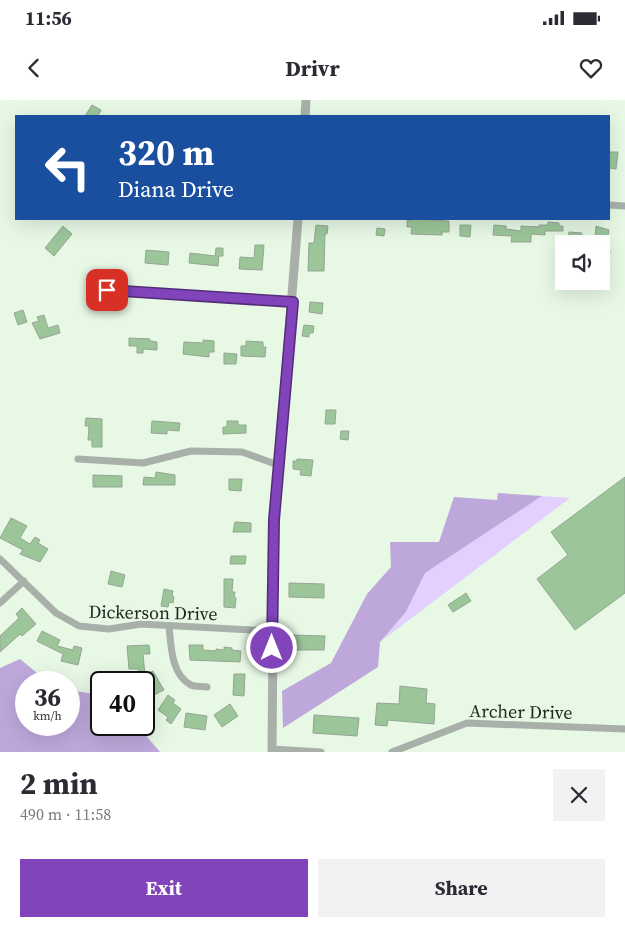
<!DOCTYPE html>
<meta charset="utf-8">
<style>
:root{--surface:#fff;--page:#f2f2f3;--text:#2b2b33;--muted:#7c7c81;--accent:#8144ba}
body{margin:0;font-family:"Source Serif 4",serif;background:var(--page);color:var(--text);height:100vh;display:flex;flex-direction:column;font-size:19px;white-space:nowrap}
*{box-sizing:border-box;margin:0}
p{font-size:16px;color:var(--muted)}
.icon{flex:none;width:28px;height:28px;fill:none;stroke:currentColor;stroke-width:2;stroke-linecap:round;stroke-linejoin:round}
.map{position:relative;height:652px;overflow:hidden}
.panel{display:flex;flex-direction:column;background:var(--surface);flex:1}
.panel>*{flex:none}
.banner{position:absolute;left:15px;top:15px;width:595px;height:105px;border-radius:0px;box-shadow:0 5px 20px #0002;background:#1a4fa0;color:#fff;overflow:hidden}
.buttons{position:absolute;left:555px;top:135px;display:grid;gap:10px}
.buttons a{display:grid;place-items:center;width:55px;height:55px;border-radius:0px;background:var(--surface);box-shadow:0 5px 20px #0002;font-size:25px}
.speed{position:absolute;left:15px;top:571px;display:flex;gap:10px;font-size:25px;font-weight:700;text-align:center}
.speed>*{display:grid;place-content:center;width:65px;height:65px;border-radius:50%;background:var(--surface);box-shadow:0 5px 20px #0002;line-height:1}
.speed small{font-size:12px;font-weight:400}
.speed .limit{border:2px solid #111;border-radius:8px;background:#fff;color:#111}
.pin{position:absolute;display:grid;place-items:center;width:42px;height:42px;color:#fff;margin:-21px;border-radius:10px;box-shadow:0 2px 8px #0006}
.me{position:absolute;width:55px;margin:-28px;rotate:0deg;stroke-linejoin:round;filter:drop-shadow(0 0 4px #0008)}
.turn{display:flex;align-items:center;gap:18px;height:105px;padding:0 20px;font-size:22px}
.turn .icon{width:65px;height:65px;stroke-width:2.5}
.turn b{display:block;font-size:35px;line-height:42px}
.round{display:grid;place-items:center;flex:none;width:52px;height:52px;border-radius:0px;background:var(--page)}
.overview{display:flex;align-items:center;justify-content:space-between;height:85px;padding:0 20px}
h1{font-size:30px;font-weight:700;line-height:38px}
.primary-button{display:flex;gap:10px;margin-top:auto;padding:10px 20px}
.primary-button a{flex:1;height:58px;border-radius:0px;background:var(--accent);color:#fff;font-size:20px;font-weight:700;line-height:58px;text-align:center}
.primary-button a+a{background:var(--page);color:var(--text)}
.status{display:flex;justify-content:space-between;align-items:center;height:35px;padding:0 25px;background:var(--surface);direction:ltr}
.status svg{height:14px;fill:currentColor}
header{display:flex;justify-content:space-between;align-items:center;height:65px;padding:0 20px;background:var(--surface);font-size:22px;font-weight:700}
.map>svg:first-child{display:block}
</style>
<div class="status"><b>11:56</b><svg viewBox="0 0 49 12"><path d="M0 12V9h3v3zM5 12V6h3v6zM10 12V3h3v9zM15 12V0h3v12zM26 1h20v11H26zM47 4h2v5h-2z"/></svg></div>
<header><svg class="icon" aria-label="back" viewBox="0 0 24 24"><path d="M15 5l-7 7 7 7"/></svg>Drivr<svg class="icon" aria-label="heart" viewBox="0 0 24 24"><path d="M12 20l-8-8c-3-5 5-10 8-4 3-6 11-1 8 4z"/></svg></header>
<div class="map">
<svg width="625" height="652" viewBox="0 0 625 652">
<rect width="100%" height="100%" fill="#e7f8e5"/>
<path fill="#e4d0fe" d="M542 396 570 398 380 542 406 512 425 473Z"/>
<path fill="#bea8db" d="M498 393 542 396 425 473 406 512 380 542 378 567 283 628 282 591 331 563 367 494 391 467 390 442H439L454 397 497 400Z
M20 559 48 582H26V625H69V590L101 595V625H137L160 652H0V568Z"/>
<path fill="#9cc69a" stroke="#95a594" d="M92 5 101 10 98 16H85Z
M609 52H618L616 69 609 68Z
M412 119 449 121V132H442V135L411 134 412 127H407V120L412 121Z
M548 122 559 123V126H563V131H545V135L531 134V142H511L512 136 493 135 494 125 506 126V129L521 131V126L539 127V125H548Z
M316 125 328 126 327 134H325L324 171H308L309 143H314Z
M460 125H471L470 137 460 136Z
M63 126 72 134 54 156 45 148Z
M596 126 609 130 608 137 595 136Z
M377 128 385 129 384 136 376 135Z
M569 132 582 133 581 143 568 142Z
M255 145H264L262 170 239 169 240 157 254 158Z
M216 148H223V156H219L218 166 189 163 190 153 215 156Z
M146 150 169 152 168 165 145 163Z
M603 150 610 151 609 159H602Z
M310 202 323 203 322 214 309 212Z
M23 210 27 222 18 225 14 213Z
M44 215 48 228 58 225 60 233 40 239 32 223 39 221 37 217Z
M304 225 314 226 313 233H309V237L302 236Z
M129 238 150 239V241L157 242V250L143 249V253H137V246H129Z
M203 240 214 241V252H209V257L183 254 184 242 203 243Z
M246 241 263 242V247H266L265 257 241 256V246H246Z
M224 253 237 254 236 264H224Z
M326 310H336L335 324H325Z
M86 318 102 319V347H92V340H88L89 326H85Z
M152 321 180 323 179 331 167 330V334L151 333Z
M227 321H238V325H246V333L223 334V327H227Z
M341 331H349L348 340 340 339Z
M297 359 313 360 311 376 300 375 301 370 293 369V361H297Z
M156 372 175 375V385H143L144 377 155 378Z
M93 375 122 376V387H93Z
M625 377V493L575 530 537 479 568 455 551 432Z
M229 379H242L241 391 229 390Z
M11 418 27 426 20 438 30 444 35 437 40 440 38 443 48 449 40 462 20 454 23 450 0 438Z
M235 422 251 423V432H233Z
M231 456H246L245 464H230Z
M111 471 125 475 122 487 108 484Z
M224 479H233L232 492H235L234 497 236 498 235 508 224 507Z
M289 483 324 484V498L289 497Z
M164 489 173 491 172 496 174 497 173 503 169 502 168 507 161 506Z
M466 493 471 501 453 512 448 505Z
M22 508 36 524 22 536 20 534 0 552V536L19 518 16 514Z
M42 531 60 540 57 546 73 550 74 546 82 548 78 565 61 561 63 554 37 541Z
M290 535 325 536 324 550H289Z
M149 545 150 554H143L145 575 153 571 164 590 152 596 138 569H129L127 546Z
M189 545H203V550L216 551V549L224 550V547L232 548V550L241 551 240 562 190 560Z
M234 574H245L244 596 233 595Z
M400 586 427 589 426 603 435 604 434 624 388 620 387 626 375 625 377 603 399 604Z
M168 595 175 600 173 603 181 609 171 624 166 620 168 617 158 610Z
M230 604 238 616 222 627 214 615Z
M186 613 207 616 205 630 184 627Z
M314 615 359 618 357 636 313 633Z"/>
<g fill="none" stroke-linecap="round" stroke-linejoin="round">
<path stroke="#a9b0a9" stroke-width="7" d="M609 105 625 106
M107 191 293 202
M78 359 143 363 191 351 242 352 278 365
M0 459 56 513 79 526 109 529 141 524 272 531
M0 503 24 481
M169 526C171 545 171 575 191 585 195 587 202 586 207 587
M272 649 321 652
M392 652 467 623 625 629"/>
<path stroke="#a9b0a9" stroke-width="9" d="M305 16 306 0
M272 652 274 420 298 119"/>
</g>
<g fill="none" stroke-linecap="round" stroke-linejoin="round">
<defs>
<path id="route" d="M107 190 293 202 274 420 272 548"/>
</defs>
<use href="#route" stroke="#542c79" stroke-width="12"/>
<use href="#route" stroke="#8144ba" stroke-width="9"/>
</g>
<g text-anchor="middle" stroke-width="4" stroke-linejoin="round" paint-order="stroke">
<g font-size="18" fill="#1f251f" stroke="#e7f8e5">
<text transform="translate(153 513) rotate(1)" y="6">Dickerson Drive</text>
<text transform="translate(521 612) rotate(1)" y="6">Archer Drive</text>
</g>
</g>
</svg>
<div class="buttons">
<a><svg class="icon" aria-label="sound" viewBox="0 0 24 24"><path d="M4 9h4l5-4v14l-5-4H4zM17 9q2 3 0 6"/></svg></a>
</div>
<div class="speed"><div>36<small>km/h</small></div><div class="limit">40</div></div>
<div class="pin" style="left:107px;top:190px;background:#d93025"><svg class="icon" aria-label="arrive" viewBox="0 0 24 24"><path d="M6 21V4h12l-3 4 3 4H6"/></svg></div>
<svg class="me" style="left:272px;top:548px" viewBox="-20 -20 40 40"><circle r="17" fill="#8144ba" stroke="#fff" stroke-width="3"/><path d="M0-11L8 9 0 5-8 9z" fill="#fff"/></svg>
<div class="banner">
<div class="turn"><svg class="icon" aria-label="left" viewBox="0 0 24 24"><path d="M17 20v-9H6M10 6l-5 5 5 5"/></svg><div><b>320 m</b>Diana Drive</div></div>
</div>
</div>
<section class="panel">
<div class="overview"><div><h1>2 min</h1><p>490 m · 11:58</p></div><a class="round"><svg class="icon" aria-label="close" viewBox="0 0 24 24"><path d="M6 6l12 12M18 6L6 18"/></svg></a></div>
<div class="primary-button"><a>Exit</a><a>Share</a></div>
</section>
